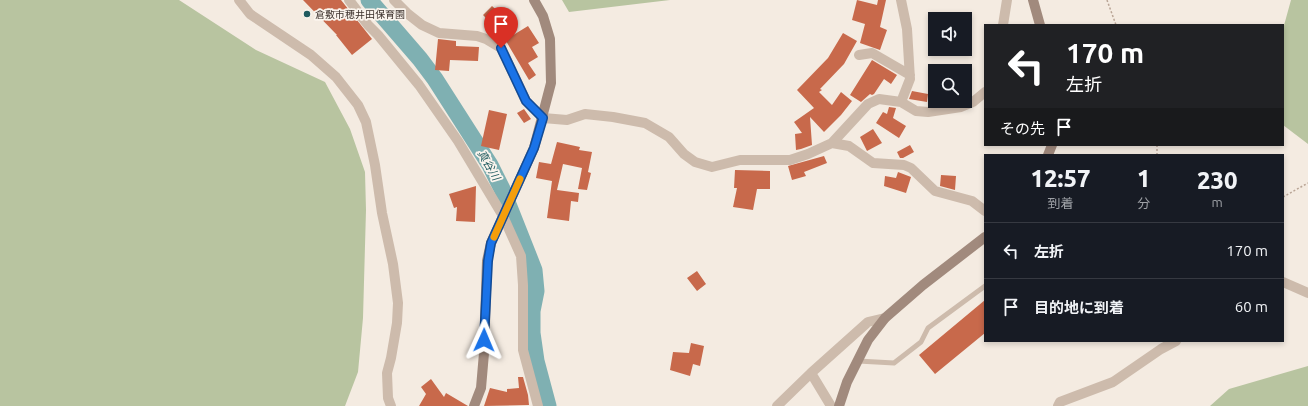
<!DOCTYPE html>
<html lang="ja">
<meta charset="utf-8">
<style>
:root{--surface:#171b24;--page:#20242c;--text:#f1f3f6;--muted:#9ea1a6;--line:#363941}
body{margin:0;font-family:Ubuntu,"Noto Sans JP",sans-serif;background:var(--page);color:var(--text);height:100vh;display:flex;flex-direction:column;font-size:15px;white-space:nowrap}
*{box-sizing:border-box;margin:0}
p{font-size:13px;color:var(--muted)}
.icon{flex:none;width:22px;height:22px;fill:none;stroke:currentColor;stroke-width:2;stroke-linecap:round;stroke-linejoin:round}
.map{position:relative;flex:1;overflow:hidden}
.drawer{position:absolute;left:984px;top:154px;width:300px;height:188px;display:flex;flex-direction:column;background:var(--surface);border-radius:0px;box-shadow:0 2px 6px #0003}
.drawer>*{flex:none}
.top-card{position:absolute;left:984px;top:24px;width:300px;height:122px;border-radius:0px;box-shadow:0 2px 6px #0003;background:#202124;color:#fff;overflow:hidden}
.buttons{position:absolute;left:928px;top:12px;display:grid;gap:8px}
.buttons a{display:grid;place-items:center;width:44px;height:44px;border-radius:0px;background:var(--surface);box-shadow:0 2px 6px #0003;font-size:20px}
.pin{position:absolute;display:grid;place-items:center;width:34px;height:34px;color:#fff;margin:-41px -17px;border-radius:50% 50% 50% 0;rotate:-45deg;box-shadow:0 0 4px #0007}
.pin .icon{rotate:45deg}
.me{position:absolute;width:44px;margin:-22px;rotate:1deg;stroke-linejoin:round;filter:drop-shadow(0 0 3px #0008)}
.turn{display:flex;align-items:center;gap:14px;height:84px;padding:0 16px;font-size:18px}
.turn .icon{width:52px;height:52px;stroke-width:2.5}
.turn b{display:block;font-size:28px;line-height:34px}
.then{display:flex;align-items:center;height:38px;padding:0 16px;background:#0003;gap:8px;font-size:15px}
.eta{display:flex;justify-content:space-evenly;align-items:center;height:68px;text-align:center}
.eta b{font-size:24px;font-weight:800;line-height:28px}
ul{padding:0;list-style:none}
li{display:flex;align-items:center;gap:12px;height:56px;padding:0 16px;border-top:1px solid var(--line)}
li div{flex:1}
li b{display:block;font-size:15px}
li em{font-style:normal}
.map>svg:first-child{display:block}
</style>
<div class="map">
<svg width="1308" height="406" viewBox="0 0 1308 406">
<rect width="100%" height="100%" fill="#f4ebe1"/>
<path fill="#b8c4a0" d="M0 0H179L256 50 325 82 350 129 365 172 366 210 363 318 358 372 345 406H0Z
M562 0H670L569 12Z
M1291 0H1308V144L1283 125V29Z
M1308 366V406H1210L1229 389Z"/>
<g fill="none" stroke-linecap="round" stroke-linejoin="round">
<path stroke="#7fb0b2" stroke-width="17" d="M369 0 420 59 435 79 490 165 502 189 534 270 536 291 532 311V333L536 361 548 406"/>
</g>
<path fill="#c8694b" d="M303 0H341L372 39 352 55 336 35H337Z
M857 0 877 5 878 0H886L880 27 887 30 880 50 860 43 865 24 852 20Z
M492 6 503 16 494 26 483 15Z
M501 26 510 37 528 26 539 43 532 47 538 57 528 63 536 75 529 80 506 41 504 42 500 40 494 32Z
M843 33 857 41 844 64 820 89 822 90 819 92 832 105 841 92 852 101 841 115 824 132 810 117 812 145 801 149 796 150 795 134 802 133 794 122 814 108 797 90 828 58Z
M438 39 456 41V46L479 47 478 61 450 60 449 71 435 70Z
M872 60 897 75 891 84 884 79 874 94 872 95 870 94 861 102 850 95Z
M912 91 928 94 927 102 909 99Z
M889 107 896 108 893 118 906 126 899 138 876 123 883 112 887 114Z
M524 109 531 119 524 123 517 113Z
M489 110 507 114 499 150 481 146Z
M873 129 882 143 867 151 860 137Z
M557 142 580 147 579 150 592 152 588 172 591 173 587 190 578 189 582 168 563 164 557 190 579 193 578 202 571 201 569 221 547 218 552 181 536 178 539 162 551 164Z
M910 145 914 152 903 158H900L897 152Z
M824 156 827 163 804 172 806 176 792 180 788 166Z
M735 170 770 171V189H757L753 210 733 207 737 188H734Z
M898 172 911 177 906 193 884 186 885 176 896 178Z
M941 175 956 176 955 190 940 186Z
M476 186 475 222 456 221 457 207 454 208 449 194Z
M697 271 706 284 697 291 687 278Z
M985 300V333L935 374 919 355Z
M691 343 704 346 700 366 693 364 690 376 670 370 673 352 689 353Z
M518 377H523L528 395 529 405 484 406 490 388 507 392V389L519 388Z
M431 379 444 397 446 393 468 406H419L426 394 421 387Z"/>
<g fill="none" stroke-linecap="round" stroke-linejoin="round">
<path stroke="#b9a596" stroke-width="1.5" stroke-dasharray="2 2" stroke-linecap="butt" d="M1107 0 1116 25
M1157 155V145
M1283 197 1308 183"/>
<path stroke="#cdbbac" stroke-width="5" d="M858 361 894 363 921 342 928 328 985 286"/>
<path stroke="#cdbbac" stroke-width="10" d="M239 0 250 14 311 55 336 77 358 105 366 122 375 165 382 213 393 264 398 303 397 323 391 358 387 373 388 398 391 406
M349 0 368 25 378 35 419 85 458 141 503 216 521 256 523 285V350L538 406
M394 0 408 14 422 25 439 33 477 36 486 39 501 48 526 101 543 118 567 120 585 114 613 117 645 123 669 137 684 154 695 162 712 167 740 160H790L808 154 832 143 868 104 879 99 901 102 916 111 928 112 961 107 973 102 985 92
M1003 25 1007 0
M859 55 872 53 910 75
M901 102 910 79 907 29 901 0
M832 143 849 146 873 163 904 165 911 168 935 191 972 201 985 211
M1283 282 1308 293
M811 373 831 406
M777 406 811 373 868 322 885 318
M1058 406 1060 402 1113 382 1161 349 1176 341"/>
<path stroke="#a18a7d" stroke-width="10" d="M1033 0 1040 25
M1048 155 1052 145
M474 406 481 388 484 353 487 261 491 243 534 148 551 83 550 39 543 16 534 0
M839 406 847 382 868 340 885 318 923 285 985 237"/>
</g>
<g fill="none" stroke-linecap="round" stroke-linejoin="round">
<defs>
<path id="route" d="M484 340 488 261 491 243 534 148 543 118 526 101 501 48"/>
</defs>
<use href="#route" stroke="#114b97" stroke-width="10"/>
<use href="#route" stroke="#1a73e8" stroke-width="7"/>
<path stroke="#f59e0b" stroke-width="7" d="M494 237 520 179"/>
</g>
<circle fill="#1f5a5e" stroke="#fbf5ee" stroke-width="1.5" cx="307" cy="14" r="4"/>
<g text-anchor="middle" stroke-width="3.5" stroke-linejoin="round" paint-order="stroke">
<g font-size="10" fill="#3b302b" stroke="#fbf5ee" text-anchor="start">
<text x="315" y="18">倉敷市穂井田保育園</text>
</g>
<g font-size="11" font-style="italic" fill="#1f5a5e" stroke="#fbf5ee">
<text transform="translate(489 165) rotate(60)" y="4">真谷川</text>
</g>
</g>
</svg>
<div class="buttons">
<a><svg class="icon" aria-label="sound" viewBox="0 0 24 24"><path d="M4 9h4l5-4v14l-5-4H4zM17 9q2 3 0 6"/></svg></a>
<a><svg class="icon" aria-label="search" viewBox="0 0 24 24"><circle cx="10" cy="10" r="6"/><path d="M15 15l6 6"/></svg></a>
</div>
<div class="pin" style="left:501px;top:48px;background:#d93025"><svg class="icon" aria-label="arrive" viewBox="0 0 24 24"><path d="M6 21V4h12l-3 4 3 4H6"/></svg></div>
<svg class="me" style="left:484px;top:340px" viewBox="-20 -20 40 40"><path d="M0-17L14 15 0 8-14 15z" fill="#1a73e8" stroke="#fff" stroke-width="4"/></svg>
<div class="top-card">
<div class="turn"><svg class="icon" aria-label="left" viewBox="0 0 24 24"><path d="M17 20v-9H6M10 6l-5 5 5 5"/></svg><div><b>170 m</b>左折</div></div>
<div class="then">その先<svg class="icon" aria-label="arrive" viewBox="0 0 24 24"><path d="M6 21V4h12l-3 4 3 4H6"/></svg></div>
</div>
<section class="drawer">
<div class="eta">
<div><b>12:57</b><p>到着</p></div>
<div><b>1</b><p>分</p></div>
<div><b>230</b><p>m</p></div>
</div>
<ul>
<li><svg class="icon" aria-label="left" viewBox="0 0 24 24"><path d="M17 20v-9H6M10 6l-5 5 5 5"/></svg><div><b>左折</b></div><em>170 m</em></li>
<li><svg class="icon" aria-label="arrive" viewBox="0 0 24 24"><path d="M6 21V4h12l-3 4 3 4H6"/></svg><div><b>目的地に到着</b></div><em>60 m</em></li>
</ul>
</section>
</div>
